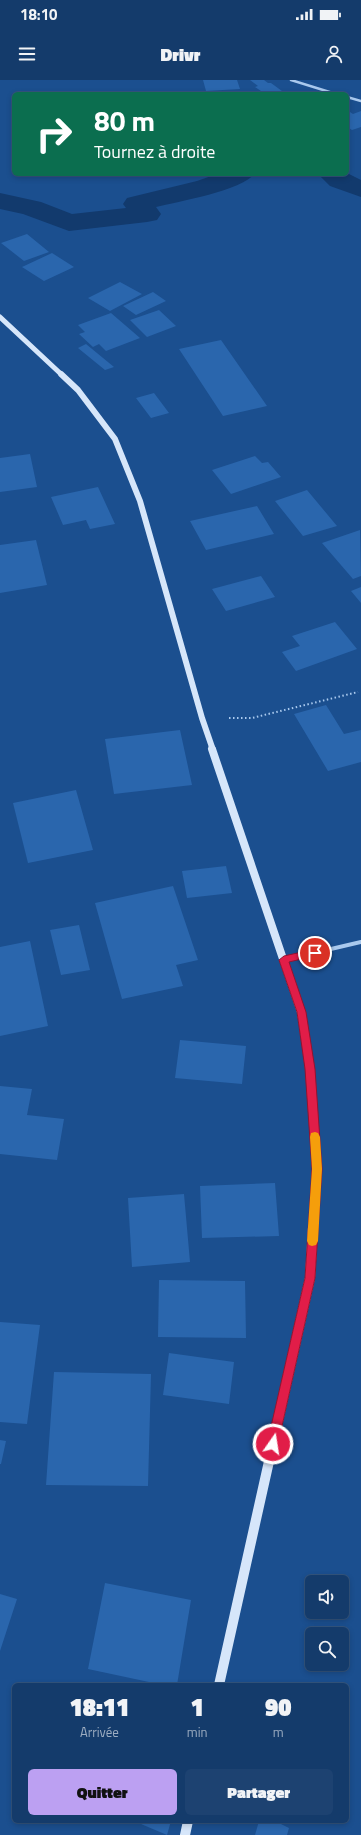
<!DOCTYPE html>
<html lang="fr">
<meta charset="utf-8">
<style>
:root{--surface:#143b6b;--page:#1d4271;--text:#f1f3f6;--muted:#9dadc1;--line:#33557e;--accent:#bca0f2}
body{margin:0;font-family:"Titillium Web",sans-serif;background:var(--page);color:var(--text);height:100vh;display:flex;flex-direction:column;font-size:15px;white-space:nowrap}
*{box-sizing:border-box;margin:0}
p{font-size:13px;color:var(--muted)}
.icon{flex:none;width:22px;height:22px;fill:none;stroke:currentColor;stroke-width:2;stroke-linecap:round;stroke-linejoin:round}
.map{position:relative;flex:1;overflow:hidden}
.drawer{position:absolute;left:12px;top:1603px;width:337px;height:140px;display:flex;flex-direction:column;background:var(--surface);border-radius:6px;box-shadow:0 2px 6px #0003,0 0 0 1px var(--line)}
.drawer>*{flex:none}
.hud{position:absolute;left:12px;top:12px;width:337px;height:84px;border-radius:6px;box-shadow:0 2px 6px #0003,0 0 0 1px var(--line);background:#0b6e4f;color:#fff;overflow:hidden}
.tools{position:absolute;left:305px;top:1495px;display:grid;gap:8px}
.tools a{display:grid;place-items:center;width:44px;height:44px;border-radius:6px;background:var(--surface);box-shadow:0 2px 6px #0003,0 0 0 1px var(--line);font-size:20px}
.pin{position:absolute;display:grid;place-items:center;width:34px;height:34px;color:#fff;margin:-17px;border:2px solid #fff;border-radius:50%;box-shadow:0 1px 4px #0007}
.me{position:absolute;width:44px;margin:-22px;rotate:13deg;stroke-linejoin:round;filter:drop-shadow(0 0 3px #0008)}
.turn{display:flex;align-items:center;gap:14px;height:84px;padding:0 16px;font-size:18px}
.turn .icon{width:52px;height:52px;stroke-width:2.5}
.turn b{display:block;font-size:28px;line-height:34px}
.eta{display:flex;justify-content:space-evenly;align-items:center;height:68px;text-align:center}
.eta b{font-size:24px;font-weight:800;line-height:28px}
.button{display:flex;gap:8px;margin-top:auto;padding:8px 16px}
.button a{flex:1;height:46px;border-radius:6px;background:var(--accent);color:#111;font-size:16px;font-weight:800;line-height:46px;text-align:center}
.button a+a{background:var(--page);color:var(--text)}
.status{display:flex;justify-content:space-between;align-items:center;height:28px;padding:0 20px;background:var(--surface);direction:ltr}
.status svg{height:11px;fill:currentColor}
header{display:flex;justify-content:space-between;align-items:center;height:52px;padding:0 16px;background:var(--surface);font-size:18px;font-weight:800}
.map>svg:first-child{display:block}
</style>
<div class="status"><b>18:10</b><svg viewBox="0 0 49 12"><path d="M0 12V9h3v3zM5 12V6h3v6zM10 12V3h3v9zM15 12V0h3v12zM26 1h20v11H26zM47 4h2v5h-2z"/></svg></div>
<header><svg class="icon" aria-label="menu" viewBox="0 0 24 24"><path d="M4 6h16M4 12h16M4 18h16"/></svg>Drivr<svg class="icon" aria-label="person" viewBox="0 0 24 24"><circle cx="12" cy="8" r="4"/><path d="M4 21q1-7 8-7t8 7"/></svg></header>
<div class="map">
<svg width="361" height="1755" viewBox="0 0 361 1755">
<rect width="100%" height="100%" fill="#1b4f8f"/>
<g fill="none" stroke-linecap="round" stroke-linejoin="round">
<path fill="#123a6d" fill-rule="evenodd" d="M347 93 361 100V117L330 106 318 94Z
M217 94H254C243 110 177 122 156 127L161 134 157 140 147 142 69 151 23 134 0 129V113L41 122 72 134 126 128 123 124 127 118 197 101Z"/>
</g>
<path fill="#2a66ad" d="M203 0H237L240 9 206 11Z
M250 0H264L268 3H271L286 14H259L256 12 261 11 255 7 258 6Z
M347 30 353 34 361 31V47L352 50 347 47Z
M27 154 49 172 24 181 1 163Z
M52 173 74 187 44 201 22 187Z
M120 202 142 214 110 231 88 218Z
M153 212 166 221 136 235 123 226Z
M159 230 176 246 147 257 130 240Z
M111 233 140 258 106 271 99 264 93 267 79 254 85 252 78 245Z
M221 260 267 326 223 336 179 269Z
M86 264 114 287 105 290 78 268Z
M154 313 169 333 151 338 136 318Z
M30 374 37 407 0 412V378Z
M255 376 262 383 268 382 281 397 231 414 212 390Z
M98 407 115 444 90 449 86 440 63 445 51 417Z
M307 410 337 446 303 456 275 421Z
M257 426 274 454 206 470 190 441Z
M360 450 361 496 353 499 322 463Z
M36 460 47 505 0 513V465Z
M261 496 275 517 226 531 212 509Z
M361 507V523L351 511Z
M335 542 357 569 296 591 282 572 300 566 292 556Z
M326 625 344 654 361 650V682L328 691 294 634Z
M180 650 192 705 114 714 105 659Z
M76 710 93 770 28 783 13 723Z
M226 786 232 813 187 818 182 791Z
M173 806 198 880 176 885 183 906 122 919 95 823Z
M79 845 90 890 61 895 50 850Z
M30 861 48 946 0 956V867Z
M180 960 246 966 242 1004 175 998Z
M0 1006 32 1009 27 1035 64 1039 57 1080 0 1074Z
M275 1103 279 1156 202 1158 200 1106Z
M184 1114 190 1182 132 1187 128 1118Z
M159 1200 245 1201 246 1258 158 1257Z
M0 1242 40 1245 27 1344 0 1342Z
M169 1273 234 1282 229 1324 163 1315Z
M54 1292 151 1294 148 1406 46 1405Z
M0 1360 6 1361 1 1384H0Z
M105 1503 191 1520 177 1605H163L88 1589Z
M0 1514 17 1519 0 1571Z
M142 1741H171L167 1755 141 1744Z
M259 1741H275L289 1748 287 1755H255Z"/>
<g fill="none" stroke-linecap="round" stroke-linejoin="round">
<path stroke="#a9c9ee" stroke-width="2" stroke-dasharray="1.5 2.5" stroke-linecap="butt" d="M229 638H252L358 612"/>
<path stroke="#a9c9ee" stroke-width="2.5" d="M291 0 336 14
M347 17 361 21"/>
<path stroke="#a9c9ee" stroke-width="4" d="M284 880 361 862"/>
<path stroke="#d6e6fa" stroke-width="5" d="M0 237 62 295"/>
<path stroke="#d6e6fa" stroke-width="6" d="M61 294 78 310 115 359 140 421 202 638 213 670"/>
<path stroke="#d6e6fa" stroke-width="8" d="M212 669 301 932 310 989 317 1089 313 1148"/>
<path stroke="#d6e6fa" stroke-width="10" d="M219 1605 310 1198 313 1147
M185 1755 188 1741"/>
</g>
<path fill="#e11d48" stroke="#92132f" d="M315 869 318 870 319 873 318 875 289 882 306 932 315 989 322 1089 315 1198 278 1364 277 1368 273 1370 269 1368 267 1364 305 1198 312 1089 305 989 297 932 279 880 284 876Z"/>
<path fill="#f59e0b" d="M315 1052 318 1053 320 1057 322 1089 318 1161 316 1165 312 1166 309 1165 307 1161 312 1089 310 1057 311 1053Z"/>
</svg>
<div class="tools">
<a><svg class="icon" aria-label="sound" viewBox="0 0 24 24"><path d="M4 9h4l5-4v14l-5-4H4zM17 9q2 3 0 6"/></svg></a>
<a><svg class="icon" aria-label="search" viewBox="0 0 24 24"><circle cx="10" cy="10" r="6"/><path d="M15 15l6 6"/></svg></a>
</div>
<div class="pin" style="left:315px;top:873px;background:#d93025"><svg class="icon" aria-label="arrive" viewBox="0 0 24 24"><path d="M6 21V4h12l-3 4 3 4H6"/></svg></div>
<svg class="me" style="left:273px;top:1364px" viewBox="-20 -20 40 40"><circle r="17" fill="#e11d48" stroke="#fff" stroke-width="3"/><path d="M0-11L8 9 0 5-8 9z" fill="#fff"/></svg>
<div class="hud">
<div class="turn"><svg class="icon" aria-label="right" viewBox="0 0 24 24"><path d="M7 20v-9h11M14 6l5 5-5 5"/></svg><div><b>80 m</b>Tournez à droite</div></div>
</div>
<section class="drawer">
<div class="eta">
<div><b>18:11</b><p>Arrivée</p></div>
<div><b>1</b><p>min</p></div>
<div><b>90</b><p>m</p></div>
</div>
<div class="button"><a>Quitter</a><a>Partager</a></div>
</section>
</div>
